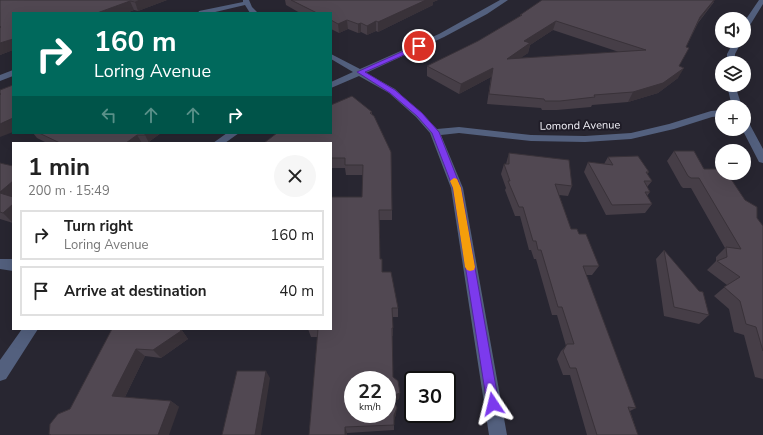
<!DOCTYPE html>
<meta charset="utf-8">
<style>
:root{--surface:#fff;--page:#f6f6f6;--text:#222;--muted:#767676;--line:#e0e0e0}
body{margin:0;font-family:"Nunito Sans",sans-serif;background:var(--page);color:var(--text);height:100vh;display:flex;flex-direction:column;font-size:15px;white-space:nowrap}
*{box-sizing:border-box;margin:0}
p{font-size:13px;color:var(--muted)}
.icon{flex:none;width:22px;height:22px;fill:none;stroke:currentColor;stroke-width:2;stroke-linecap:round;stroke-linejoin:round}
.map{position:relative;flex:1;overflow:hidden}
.drawer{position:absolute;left:12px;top:142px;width:320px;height:188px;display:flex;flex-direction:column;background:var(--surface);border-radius:0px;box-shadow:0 4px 16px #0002}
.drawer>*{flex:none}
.banner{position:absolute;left:12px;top:12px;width:320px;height:122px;border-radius:0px;box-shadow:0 4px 16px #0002;background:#00695c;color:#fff;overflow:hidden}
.tools{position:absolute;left:715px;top:12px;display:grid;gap:8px}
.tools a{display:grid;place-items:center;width:36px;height:36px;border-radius:50%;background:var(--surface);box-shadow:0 4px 16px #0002;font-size:20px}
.speed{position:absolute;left:344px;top:371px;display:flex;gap:8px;font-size:20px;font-weight:700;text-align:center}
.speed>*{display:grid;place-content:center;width:52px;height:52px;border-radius:50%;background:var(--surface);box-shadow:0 4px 16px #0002;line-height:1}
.speed small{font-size:10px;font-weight:400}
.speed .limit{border:2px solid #111;border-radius:6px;background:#fff;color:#111}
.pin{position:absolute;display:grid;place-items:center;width:34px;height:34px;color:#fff;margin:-17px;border:2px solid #fff;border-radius:50%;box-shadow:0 1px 4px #0007}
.me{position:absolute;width:44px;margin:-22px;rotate:350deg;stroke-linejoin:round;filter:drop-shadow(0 0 3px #0008)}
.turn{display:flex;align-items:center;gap:14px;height:84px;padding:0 16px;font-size:18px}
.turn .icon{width:52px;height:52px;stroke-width:2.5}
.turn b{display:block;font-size:28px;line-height:34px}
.lanes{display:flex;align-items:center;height:38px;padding:0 16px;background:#0003;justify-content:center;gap:20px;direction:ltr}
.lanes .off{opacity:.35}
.round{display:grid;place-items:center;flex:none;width:42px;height:42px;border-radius:21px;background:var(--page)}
.summary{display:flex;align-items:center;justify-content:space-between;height:68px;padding:0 16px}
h1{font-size:24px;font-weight:700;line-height:30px}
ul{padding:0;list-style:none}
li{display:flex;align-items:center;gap:12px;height:50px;margin:0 8px 6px;padding:0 8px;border:2px solid var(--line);border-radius:0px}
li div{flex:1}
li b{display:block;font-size:15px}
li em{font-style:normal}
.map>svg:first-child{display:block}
</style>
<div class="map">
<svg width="763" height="435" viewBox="0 0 763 435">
<rect width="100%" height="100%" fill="#282631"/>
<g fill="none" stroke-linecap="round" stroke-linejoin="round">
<path fill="#53607e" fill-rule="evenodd" d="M243 0H249L252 7 258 13H250L245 5 211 13H198L199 11 243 2Z
M500 0H508L487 14 444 37 366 73 395 89 437 129 459 127 531 135 585 136 631 133 669 124 711 111 722 110V116L712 117 674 129 631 139 585 142 531 141 459 133 441 135 463 188 507 435H489L451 188 430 133 416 117 389 93 359 76 331 88V82L353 72 331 59V54L360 69 439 34Z
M759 0H763V4L747 30H744V22Z
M734 41H742L735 54V63H727V54Z
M13 70V76L0 81V75Z
M727 85H735L742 107H732Z
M744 120 749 123 763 149V163L759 162 742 129H744Z
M227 133H239L225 143H213Z
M0 259H13V271L0 269Z
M22 329H38L6 379 0 381V360Z"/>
</g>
<path fill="#463e47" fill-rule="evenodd" d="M0 0H167L138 11 134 10 126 13H13V50L0 55Z
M285 0H438L433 2V5L378 32 376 31 367 35 361 32 358 33 348 29 339 33 331 29V13H300L286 5Z
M714 2 698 23 686 47 679 66 678 78 658 93 628 102 592 105 591 107 557 110H542L541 108 487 104 491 77 459 94 427 76V66L478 41 520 16V15ZM553 30 619 52 520 58 528 53 530 45Z
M372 112V115L392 210V220H379L380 259 382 272 398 308V317H392L393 328V336H392L393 377 399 399 394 401 396 414 394 420V430L347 433V435H309L318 337H311L308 329 362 197 363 175H346L345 168H331V143Z
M33 133H161L150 141V143H47L37 138Z
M674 151 704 169 725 178 757 218 763 226V379L755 377 744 335 734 332 729 309 714 296 727 285 707 270 716 261V257L725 248 691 188H683L681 186 667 161Z
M509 153 572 186 568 196 559 195 571 229 579 234 599 266 592 275H586L636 408 630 411 638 435H587L570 375H563L557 359 561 351 566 346 557 315H552L536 259H534L531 250H529L520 216H515L505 190 506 188 501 174 504 164H506Z
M608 157 649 172 647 174 652 181 647 187 650 192 647 196 652 204 645 213 606 215 584 172 588 162 604 164Z
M0 163 13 166V223L0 219Z
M664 250 709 315 699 324 664 316 656 259Z
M112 329H181L188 339 161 358 145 356 125 397 171 401 179 407 70 409Z"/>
<path fill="#393239" d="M140 0H167L138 11 135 2Z
M426 0H438L433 2V5L378 32V22Z
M714 0H715L695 26 700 17Z
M130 1 134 10 126 13H97Z
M347 20 348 29 339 33 338 24Z
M376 21V31L367 35V26Z
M556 21 553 30 530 45 528 53 505 69 507 59 524 41Z
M361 23V32L358 33V24Z
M13 39V50L0 55V43Z
M493 68 491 77 459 94 461 84Z
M684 68 678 78 658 93 628 102 633 92Z
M13 118V132L0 137V124Z
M145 133H161L150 141V143H149L145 135Z
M137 135 142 143H126Z
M13 181V199L0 194V192Z
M13 204V223L3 213Z
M180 329H181L188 339 161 358 153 350Z
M136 349 145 356 122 403 112 396Z
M266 371 270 378 261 435H255Z
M400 393 399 399 392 402V396Z
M171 401 179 407 169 435H158Z
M397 408 396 414 394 421V415Z
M345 427 347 433V435H345Z"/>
<path fill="#514852" stroke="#393239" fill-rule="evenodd" d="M0 0H140L135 2 130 1 97 13H13V39L0 43V28L1 27 0 26Z
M291 0H426L378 22 376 21 367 26 361 23 358 24 347 20 338 24 331 20V13H317Z
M542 0H714L700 17 686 47 689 48 679 66 684 68 663 83 633 92 594 95 595 97 560 101H545L544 99 489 94 493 68 461 84 427 66 478 41 522 15H520ZM556 21 646 50 507 59 530 43 524 41Z
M13 85V118L0 124V94H1H0V90Z
M352 96 372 112 370 113 374 116 391 152 392 210H379L380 259H382V272H391L398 308H392L393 328H392L393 377 398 381 400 393 392 396 397 408 394 415V425L345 427V435H309L318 329H308H331V197H362L363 165H345V158H331V143H264L277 133H331V105ZM353 380H387V414H353Z
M39 133H145V135H137L126 143H60Z
M674 151H694L704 169H719L725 178 731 179 745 200 757 207V218L763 226V351L756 327 746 324 740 301 724 287 740 277 717 261 727 257 726 247 741 249 699 178H691L688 176Z
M509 153 569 160 572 186 555 184 571 229H577L579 234H586L599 266H583L636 408 628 407 638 435H597L576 368H570L563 351 567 344H574L562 307H558L541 250H538L536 241H533L523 207H519L508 181H510L504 164H509Z
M638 156 649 172H646L652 181H644L650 192H645L652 204 612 205 588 162 613 165 608 157Z
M0 163 13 166V181L0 192Z
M0 193 13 197V204L3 213 0 212Z
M664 250 699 291 703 292 709 315 674 307Z
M112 329H180L181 331 153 350 136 349 112 396 171 401 158 435H51L49 434 50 424 58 414 70 409Z
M237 371H266L255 435H222Z"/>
<path fill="#7c3aed" stroke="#51269a" d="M419 44 422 46V47L365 72 395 90 422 113 439 132 461 188 499 404 498 409 493 410 489 409 487 404 453 188 432 133 417 116 390 93 357 72Z"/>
<path fill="#f59e0b" d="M454 178 457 179 461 188 475 267 474 270 470 271 467 270 465 267 453 188 450 181Z"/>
<g text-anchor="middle" stroke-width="4" stroke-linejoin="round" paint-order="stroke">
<g font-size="11" fill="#f3f2f9" stroke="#1f1c27">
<text transform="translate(580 125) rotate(-1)" y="4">Lomond Avenue</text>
</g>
</g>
</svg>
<div class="tools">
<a><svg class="icon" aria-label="sound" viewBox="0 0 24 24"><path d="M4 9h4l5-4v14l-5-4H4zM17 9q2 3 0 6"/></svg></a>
<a><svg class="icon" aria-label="layers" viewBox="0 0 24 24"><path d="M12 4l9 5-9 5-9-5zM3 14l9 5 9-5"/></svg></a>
<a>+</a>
<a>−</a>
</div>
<div class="speed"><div>22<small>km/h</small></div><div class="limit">30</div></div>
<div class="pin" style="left:419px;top:46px;background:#d93025"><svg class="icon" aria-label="arrive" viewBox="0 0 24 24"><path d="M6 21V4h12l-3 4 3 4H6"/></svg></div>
<svg class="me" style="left:493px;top:404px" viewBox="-20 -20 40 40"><path d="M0-17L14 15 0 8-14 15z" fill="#7c3aed" stroke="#fff" stroke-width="4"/></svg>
<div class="banner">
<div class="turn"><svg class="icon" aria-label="right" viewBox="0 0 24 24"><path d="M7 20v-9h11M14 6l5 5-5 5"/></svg><div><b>160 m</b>Loring Avenue</div></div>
<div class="lanes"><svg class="icon off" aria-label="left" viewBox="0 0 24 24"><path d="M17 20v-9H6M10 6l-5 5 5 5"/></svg><svg class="icon off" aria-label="ahead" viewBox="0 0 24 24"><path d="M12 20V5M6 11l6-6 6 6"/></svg><svg class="icon off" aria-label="ahead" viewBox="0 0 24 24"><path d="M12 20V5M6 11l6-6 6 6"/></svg><svg class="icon" aria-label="right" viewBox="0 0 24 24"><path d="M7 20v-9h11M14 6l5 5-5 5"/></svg></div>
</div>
<section class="drawer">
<div class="summary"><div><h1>1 min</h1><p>200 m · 15:49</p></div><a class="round"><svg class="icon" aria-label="close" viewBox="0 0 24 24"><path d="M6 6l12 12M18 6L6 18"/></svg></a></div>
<ul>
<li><svg class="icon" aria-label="right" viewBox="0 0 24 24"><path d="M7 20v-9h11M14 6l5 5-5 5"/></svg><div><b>Turn right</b><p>Loring Avenue</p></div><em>160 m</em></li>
<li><svg class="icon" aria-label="arrive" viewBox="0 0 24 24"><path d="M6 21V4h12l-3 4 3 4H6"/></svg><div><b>Arrive at destination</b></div><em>40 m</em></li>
</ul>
</section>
</div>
